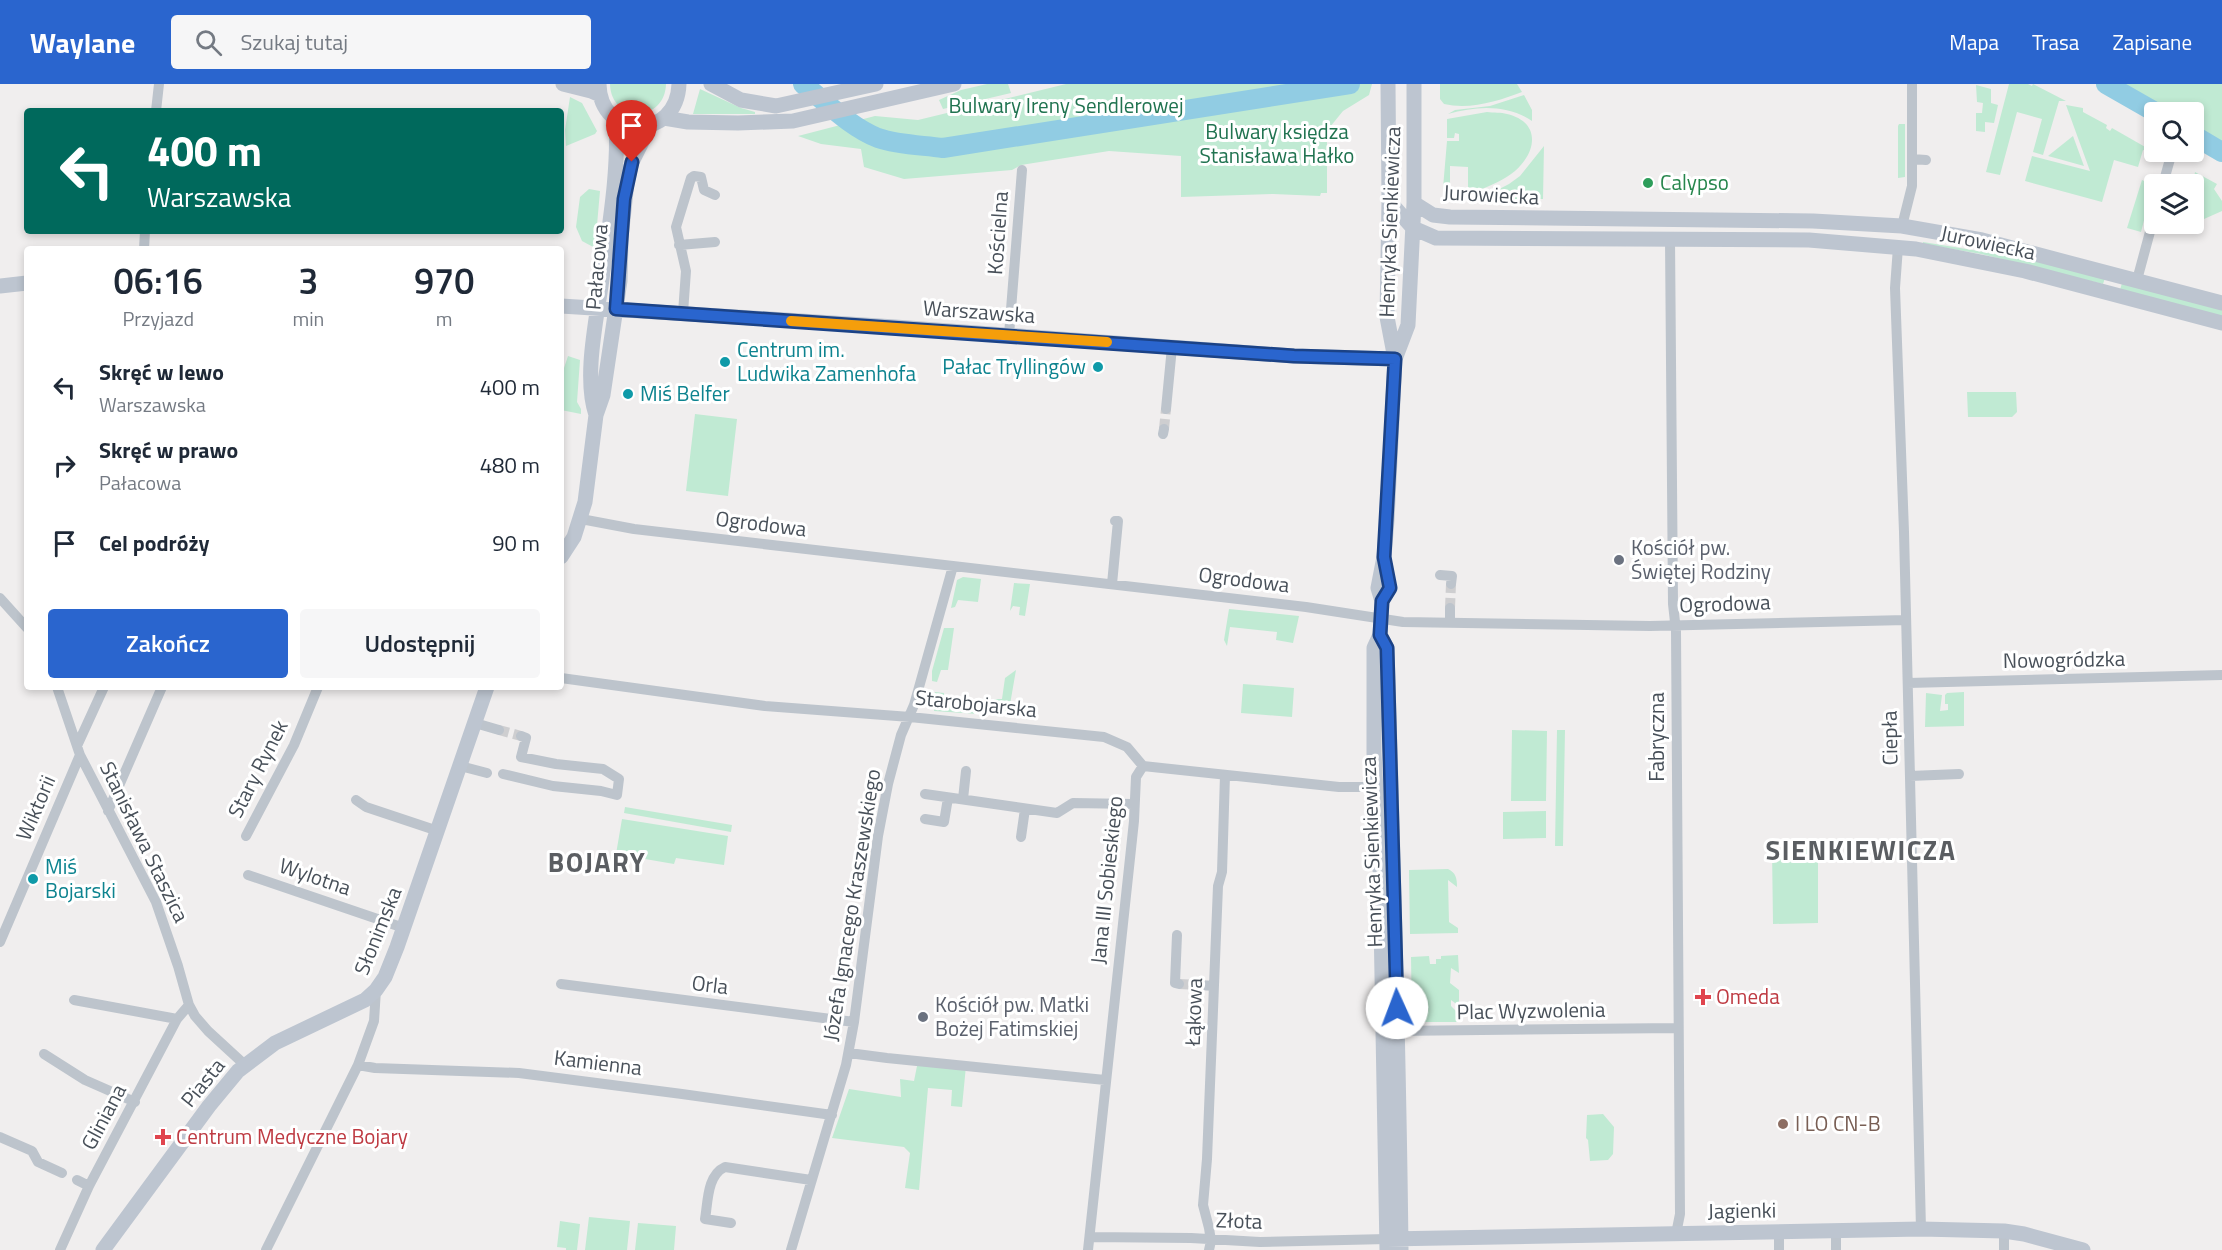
<!DOCTYPE html>
<html lang="pl">
<meta charset="utf-8">
<style>
:root{--surface:#fff;--page:#f6f6f7;--text:#1f2937;--muted:#747a83;--accent:#2a65ce}
body{margin:0;font-family:"Titillium Web",sans-serif;background:var(--page);color:var(--text);height:100vh;display:flex;flex-direction:column;font-size:22px;white-space:nowrap}
*{box-sizing:border-box;margin:0}
p{font-size:20px;color:var(--muted)}
.icon{flex:none;width:33px;height:33px;fill:none;stroke:currentColor;stroke-width:2;stroke-linecap:round;stroke-linejoin:round}
.map{position:relative;flex:1;overflow:hidden}
.details{position:absolute;left:24px;top:162px;width:540px;height:444px;display:flex;flex-direction:column;background:var(--surface);border-radius:6px;box-shadow:0 3px 9px #0003}
.details>*{flex:none}
.top-card{position:absolute;left:24px;top:24px;width:540px;height:126px;border-radius:6px;box-shadow:0 3px 9px #0003;background:#00695c;color:#fff;overflow:hidden}
.tools{position:absolute;left:2144px;top:18px;display:grid;gap:12px}
.tools a{display:grid;place-items:center;width:60px;height:60px;border-radius:6px;background:var(--surface);box-shadow:0 3px 9px #0003;font-size:30px}
.pin{position:absolute;display:grid;place-items:center;width:51px;height:51px;color:#fff;margin:-62px -26px;border-radius:50% 50% 50% 0;rotate:-45deg;box-shadow:0 0 6px #0007}
.pin .icon{rotate:45deg}
.me{position:absolute;width:66px;margin:-33px;rotate:358deg;stroke-linejoin:round;filter:drop-shadow(0 0 4px #0008)}
.turn{display:flex;align-items:center;gap:21px;height:126px;padding:0 24px;font-size:27px}
.turn .icon{width:78px;height:78px;stroke-width:2.5}
.turn b{display:block;font-size:42px;line-height:51px}
.eta{display:flex;justify-content:space-evenly;align-items:center;height:102px;text-align:center}
.eta b{font-size:36px;font-weight:600;line-height:42px}
.primary-button{display:flex;gap:12px;margin-top:auto;padding:12px 24px}
.primary-button a{flex:1;height:69px;border-radius:6px;background:var(--accent);color:#fff;font-size:24px;font-weight:600;line-height:69px;text-align:center}
.primary-button a+a{background:var(--page);color:var(--text)}
ul{padding:0;list-style:none}
li{display:flex;align-items:center;gap:18px;height:78px;padding:0 24px}
li div{flex:1}
li b{display:block;font-size:22px}
li em{font-style:normal}
header{display:flex;align-items:center;gap:36px;box-sizing:border-box;height:84px;padding:0 30px;background:var(--accent);color:#fff}
header strong{font-size:28px}
nav{display:flex;gap:33px;margin-inline-start:auto;font-size:21px}
.search{width:420px;height:54px;background:var(--page);display:flex;align-items:center;gap:15px;box-sizing:border-box;padding:0 21px;border-radius:6px;color:var(--muted);font-size:22px}
.map>svg:first-child{display:block}
</style>
<header>
<strong>Waylane</strong>
<div class="search"><svg class="icon" aria-label="search" viewBox="0 0 24 24"><circle cx="10" cy="10" r="6"/><path d="M15 15l6 6"/></svg>Szukaj tutaj</div>
<nav><a>Mapa</a><a>Trasa</a><a>Zapisane</a></nav>
</header>
<div class="map">
<svg width="2222" height="1166" viewBox="0 0 2222 1166">
<rect width="100%" height="100%" fill="#f0eeee"/>
<path fill="#c0ead3" d="M610 0H666C665 39 611 39 610 0Z
M987 0H1008L1011 9 943 25 939 16 961 6Z
M1066 0H1372L1369 11 1343 27 1330 43 1327 58V109H1321L1320 112 1273 110 1181 113V72L1109 67 1021 81 1012 86 904 95 864 83 861 65 821 60 798 52 875 32 918 36Z
M1440 0H1517L1522 8C1499 17 1470 26 1444 20L1440 15Z
M2009 0H2028L2032 2 2033 0 2066 17H2059L2043 71 2033 68 2042 35 2017 28 2000 91 1986 88Z
M2107 0H2222V58L2193 44V28H2163Z
M1976 1 1991 5V19L1998 21 1994 39 1985 38V48L1976 47V29H1982L1983 19 1977 18Z
M700 5 741 24 755 28V30H693Z
M1524 11 1532 26V37C1507 20 1476 22 1448 30L1455 26 1490 22Z
M570 13 582 19 597 47 595 50 566 62 565 46Z
M2066 21 2083 24V28L2107 41 2106 44 2110 47 2112 44 2147 64 2146 67 2143 66 2138 83 2114 76 2102 118 2025 97 2032 72 2090 87Z
M1487 28C1494 29 1501 28 1507 30 1541 38 1537 68 1515 87 1504 96 1490 102 1477 107L1468 103V83L1450 82V110L1447 112 1443 104 1447 57H1459V50L1455 49 1454 54H1447V35Z
M1899 40H1905V93L1898 94V42Z
M2073 52 2084 82 2048 72Z
M1544 62 1543 115H1480L1509 100 1520 92Z
M2195 88 2217 100 2214 105 2222 117V127L2195 139 2201 119 2193 115V100H2181L2183 91 2194 94Z
M2142 96 2153 101 2141 148 2127 144Z
M589 105 600 107 595 164 582 157 576 143 580 113Z
M1923 158 2041 177 2105 194 2103 200 1981 170 1923 160Z
M2122 199 2222 225V232L2120 206Z
M568 272 580 276 577 318 581 325V330L561 326V293Z
M1967 308H2016L2017 328 2012 333H1968Z
M695 330 737 335 728 412 686 407Z
M963 493 981 495 978 518 958 516 955 523 951 524 957 496Z
M1014 499 1030 500 1025 532 1019 531 1020 523 1013 522 1010 527Z
M1229 525 1299 532 1293 559 1276 556 1277 548 1230 543 1227 562 1224 556Z
M944 544H954L948 586H941L937 598 932 597V587Z
M1016 586 1008 632 934 627 935 608 944 609V617L992 623 994 615H1002L1005 594Z
M1243 600 1294 604 1292 633 1241 629Z
M1964 608V642L1925 643 1926 609 1942 611 1940 627 1948 626V620H1945V611L1947 609Z
M1512 646 1547 647 1546 717H1511Z
M1557 646H1565L1563 762H1555Z
M625 723 732 741 731 748 624 729Z
M1546 727V754L1503 755V728Z
M622 735 728 752 724 781 676 774 674 780 616 770Z
M1772 765H1818V839L1773 840Z
M1448 785C1456 789 1457 794 1457 803L1448 796 1449 838 1458 844V849L1410 850 1409 786Z
M1458 871 1459 889 1451 884 1450 899 1459 906V922L1451 916V922L1459 930V938H1412L1411 873 1429 872 1430 880H1436V875H1441V872Z
M918 977 966 982 962 1023 951 1022 952 1006 928 1004 919 1106 905 1104 910 1069 904 1063 832 1054 849 1005 901 1013 900 995 914 997Z
M1603 1030 1614 1043 1613 1070 1608 1076 1590 1077 1588 1056 1586 1054 1587 1031Z
M589 1133 630 1137 627 1166H585Z
M560 1137 580 1140 577 1166H566V1164L557 1163Z
M638 1139 676 1142 674 1166H635Z"/>
<g fill="none" stroke-linecap="round" stroke-linejoin="round">
<path stroke="#91cce3" stroke-width="20" d="M803 0C826 18 850 43 878 54 899 61 921 61 943 64L1350 0
M2106 0 2155 28
M2193 51 2222 68"/>
<path stroke="#ceced0" stroke-width="10" stroke-dasharray="10 5" stroke-linecap="butt" d="M1164 345 1166 325
M1450 524 1451 500
M499 646 521 652
M1179 900 1200 901"/>
<path stroke="#bdc4cc" stroke-width="10" d="M156 27 159 0
M1912 75 1926 76
M2163 100 2172 68
M1902 142 1912 102V0
M1670 155 1673 520 1676 547 1680 1130 1676 1150
M679 161 715 158
M1898 163 1895 204 1904 448 1921 1145
M144 165 145 147
M2137 196 2154 133
M683 229 686 187 676 143 691 94 694 92 701 93 704 106 715 111
M1009 251 1022 86
M1166 325 1172 263
M1163 350 1164 345
M581 435 634 445 1306 523 1403 538 1650 542 1906 536
M1440 491 1452 492 1451 500
M1112 500 1118 437H1115
M0 514 27 544
M1450 538V524
M561 594 765 622 910 633 1104 653 1127 663 1143 682 1339 703H1376
M1908 599 2222 591
M57 603 80 671 156 818 178 882 189 921 195 932 208 947 245 981
M475 639 499 646
M77 662 104 603
M460 682 487 689
M503 690 553 702 601 707 617 711 619 695 603 685 556 680 521 673 526 654 521 652
M1910 692 1959 690
M925 710 1057 729 1073 719 1133 720
M963 715 966 687
M356 716 366 723 438 747
M108 727 162 603
M925 735 944 738 948 714
M246 752 294 661 318 603
M1021 753 1025 725
M248 791 404 844
M1177 851 1175 899 1179 900
M0 858 80 671
M561 900 854 938
M1200 901 1214 902
M74 916 177 935
M1393 947 1678 944
M849 969 887 974 1105 996
M44 970 85 996 135 1018
M358 981 375 984 519 989 682 1010 832 1031
M0 1053 32 1067 38 1078 62 1089
M77 1096 89 1102
M731 1139 705 1135C708 1118 707 1091 725 1083L811 1096
M1836 1145V1166
M2004 1147V1166
M1779 1148V1166
M1090 1153 1191 1154 1260 1158 1387 1155
M60 1166 89 1102 177 935 189 921
M266 1166 358 981 374 937 376 906
M791 1166 846 981 854 938 878 752 888 700 901 651 914 621 953 482
M1088 1166 1134 737 1136 693 1143 682
M1209 1166 1211 1157 1209 1144 1203 1121 1207 1075 1218 802 1222 788 1225 691"/>
<path stroke="#bdc5d0" stroke-width="15" d="M563 0 591 7 600 11
M599 0C600 56 677 57 679 0
M711 0 741 16 776 22 876 0
M664 34 688 38 738 39 793 37 954 0
M1389 117 1413 144 1436 154 1809 156 1916 165 2025 187 2222 239
M1414 119 1433 131 1450 133 1813 137 1902 142 1982 156 2222 219
M0 202 27 199
M561 222 895 243 1294 272 1395 275
M1395 275 1408 241 1414 119V0
M596 331C583 293 597 234 602 195 609 143 619 88 616 36
M561 473 574 453 585 418 596 331 603 311 620 197 621 154 627 98 632 78 650 42
M1380 551 1387 564C1393 765 1399 965 1401 1166
M1387 1155 1921 1145 2004 1147 2024 1150 2083 1166
M103 1166 209 1022 238 987 275 959 365 916 376 906 385 893 397 863 487 603
M1387 1166 1380 782 1374 669V564L1380 551 1382 517 1378 504 1384 473 1387 436 1395 275 1387 233 1389 117 1388 0"/>
</g>
<g fill="none" stroke-linecap="round" stroke-linejoin="round">
<defs>
<path id="route" d="M632 78 624 115 616 225 1294 272 1395 275 1384 473 1390 504 1382 517 1380 551 1387 564 1397 924"/>
</defs>
<use href="#route" stroke="#1b4286" stroke-width="15"/>
<use href="#route" stroke="#2a65ce" stroke-width="10"/>
<path stroke="#f59e0b" stroke-width="10" d="M791 237 1107 258"/>
</g>
<circle fill="#2e9e5b" stroke="#fff" stroke-width="2" cx="1648" cy="99" r="6"/>
<g fill="#0f9aa8" stroke="#fff" stroke-width="2">
<circle cx="725" cy="278" r="6"/>
<circle cx="1098" cy="283" r="6"/>
<circle cx="628" cy="310" r="6"/>
<circle cx="33" cy="795" r="6"/>
</g>
<g fill="#6b7280" stroke="#fff" stroke-width="2">
<circle cx="1619" cy="476" r="6"/>
<circle cx="923" cy="933" r="6"/>
</g>
<g fill="#e0444e" stroke="#fff" stroke-width="2">
<path d="M1700 904h6v6h6v6h-6v6h-6v-6h-6v-6h6z"/>
<path d="M160 1044h6v6h6v6h-6v6h-6v-6h-6v-6h6z"/>
</g>
<circle fill="#8d6e63" stroke="#fff" stroke-width="2" cx="1783" cy="1040" r="6"/>
<g text-anchor="middle" stroke-width="6" stroke-linejoin="round" paint-order="stroke">
<g font-size="21" fill="#207350" stroke="#fff">
<text x="1066" y="29">Bulwary Ireny Sendlerowej</text>
<text x="1277" y="55">Bulwary księdza<tspan x="1277" dy="24">Stanisława Hałko</tspan></text>
</g>
<g font-size="21" fill="#27864d" stroke="#fff" text-anchor="start">
<text x="1660" y="106">Calypso</text>
</g>
<g font-size="21" fill="#485059" stroke="#fff">
<text transform="translate(1491 111) rotate(3)" y="7">Jurowiecka</text>
<text transform="translate(1390 138) rotate(-88)" y="7">Henryka Sienkiewicza</text>
<text transform="translate(998 149) rotate(-86)" y="7">Kościelna</text>
<text transform="translate(1988 159) rotate(12)" y="7">Jurowiecka</text>
<text transform="translate(597 183) rotate(-85)" y="7">Pałacowa</text>
<text transform="translate(979 228) rotate(4)" y="7">Warszawska</text>
<text transform="translate(761 440) rotate(7)" y="7">Ogrodowa</text>
<text transform="translate(1244 496) rotate(7)" y="7">Ogrodowa</text>
<text transform="translate(1725 520) rotate(-2)" y="7">Ogrodowa</text>
<text transform="translate(2064 576) rotate(-1)" y="7">Nowogródzka</text>
<text transform="translate(976 620) rotate(6)" y="7">Starobojarska</text>
<text transform="translate(1657 653) rotate(-90)" y="7">Fabryczna</text>
<text transform="translate(1890 654) rotate(-91)" y="7">Ciepła</text>
<text transform="translate(258 685) rotate(-63)" y="7">Stary Rynek</text>
<text transform="translate(36 724) rotate(-67)" y="7">Wiktorii</text>
<text transform="translate(144 758) rotate(64)" y="7">Stanisława Staszica</text>
<text transform="translate(1372 768) rotate(-92)" y="7">Henryka Sienkiewicza</text>
<text transform="translate(315 793) rotate(19)" y="7">Wylotna</text>
<text transform="translate(1107 796) rotate(-84)" y="7">Jana III Sobieskiego</text>
<text transform="translate(852 821) rotate(-81)" y="7">Józefa Ignacego Kraszewskiego</text>
<text transform="translate(378 847) rotate(-68)" y="7">Słonimska</text>
<text transform="translate(710 901) rotate(7)" y="7">Orla</text>
<text transform="translate(1531 927) rotate(-1)" y="7">Plac Wyzwolenia</text>
<text transform="translate(1194 928) rotate(-88)" y="7">Łąkowa</text>
<text transform="translate(598 979) rotate(7)" y="7">Kamienna</text>
<text transform="translate(203 999) rotate(-51)" y="7">Piasta</text>
<text transform="translate(104 1033) rotate(-62)" y="7">Gliniana</text>
<text transform="translate(1742 1127) rotate(-1)" y="7">Jagienki</text>
<text transform="translate(1239 1137) rotate(2)" y="7">Złota</text>
</g>
<g font-size="21" fill="#0d838f" stroke="#fff" text-anchor="start">
<text x="737" y="273">Centrum im.<tspan x="737" dy="24">Ludwika Zamenhofa</tspan></text>
<text x="1086" y="290" text-anchor="end">Pałac Tryllingów</text>
<text x="640" y="317">Miś Belfer</text>
<text x="45" y="790">Miś<tspan x="45" dy="24">Bojarski</tspan></text>
</g>
<g font-size="21" fill="#5b616d" stroke="#fff" text-anchor="start">
<text x="1631" y="471">Kościół pw.<tspan x="1631" dy="24">Świętej Rodziny</tspan></text>
<text x="935" y="928">Kościół pw. Matki<tspan x="935" dy="24">Bożej Fatimskiej</tspan></text>
</g>
<g font-size="21" fill="#be3a42" stroke="#fff" text-anchor="start">
<text x="1716" y="920">Omeda</text>
<text x="176" y="1060">Centrum Medyczne Bojary</text>
</g>
<g font-size="21" fill="#785e54" stroke="#fff" text-anchor="start">
<text x="1795" y="1047">I LO CN-B</text>
</g>
<g font-size="27" font-weight="bold" letter-spacing="1.5" fill="#5b5e62" stroke="#fff">
<text x="1861" y="776">SIENKIEWICZA</text>
<text x="597" y="788">BOJARY</text>
</g>
</g>
</svg>
<div class="tools">
<a><svg class="icon" aria-label="search" viewBox="0 0 24 24"><circle cx="10" cy="10" r="6"/><path d="M15 15l6 6"/></svg></a>
<a><svg class="icon" aria-label="layers" viewBox="0 0 24 24"><path d="M12 4l9 5-9 5-9-5zM3 14l9 5 9-5"/></svg></a>
</div>
<div class="pin" style="left:632px;top:78px;background:#d93025"><svg class="icon" aria-label="arrive" viewBox="0 0 24 24"><path d="M6 21V4h12l-3 4 3 4H6"/></svg></div>
<svg class="me" style="left:1397px;top:924px" viewBox="-20 -20 40 40"><circle r="19" fill="#fff"/><path d="M0-13L10 11 0 6-10 11z" fill="#2a65ce"/></svg>
<div class="top-card">
<div class="turn"><svg class="icon" aria-label="left" viewBox="0 0 24 24"><path d="M17 20v-9H6M10 6l-5 5 5 5"/></svg><div><b>400 m</b>Warszawska</div></div>
</div>
<section class="details">
<div class="eta">
<div><b>06:16</b><p>Przyjazd</p></div>
<div><b>3</b><p>min</p></div>
<div><b>970</b><p>m</p></div>
</div>
<ul>
<li><svg class="icon" aria-label="left" viewBox="0 0 24 24"><path d="M17 20v-9H6M10 6l-5 5 5 5"/></svg><div><b>Skręć w lewo</b><p>Warszawska</p></div><em>400 m</em></li>
<li><svg class="icon" aria-label="right" viewBox="0 0 24 24"><path d="M7 20v-9h11M14 6l5 5-5 5"/></svg><div><b>Skręć w prawo</b><p>Pałacowa</p></div><em>480 m</em></li>
<li><svg class="icon" aria-label="arrive" viewBox="0 0 24 24"><path d="M6 21V4h12l-3 4 3 4H6"/></svg><div><b>Cel podróży</b></div><em>90 m</em></li>
</ul>
<div class="primary-button"><a>Zakończ</a><a>Udostępnij</a></div>
</section>
</div>
